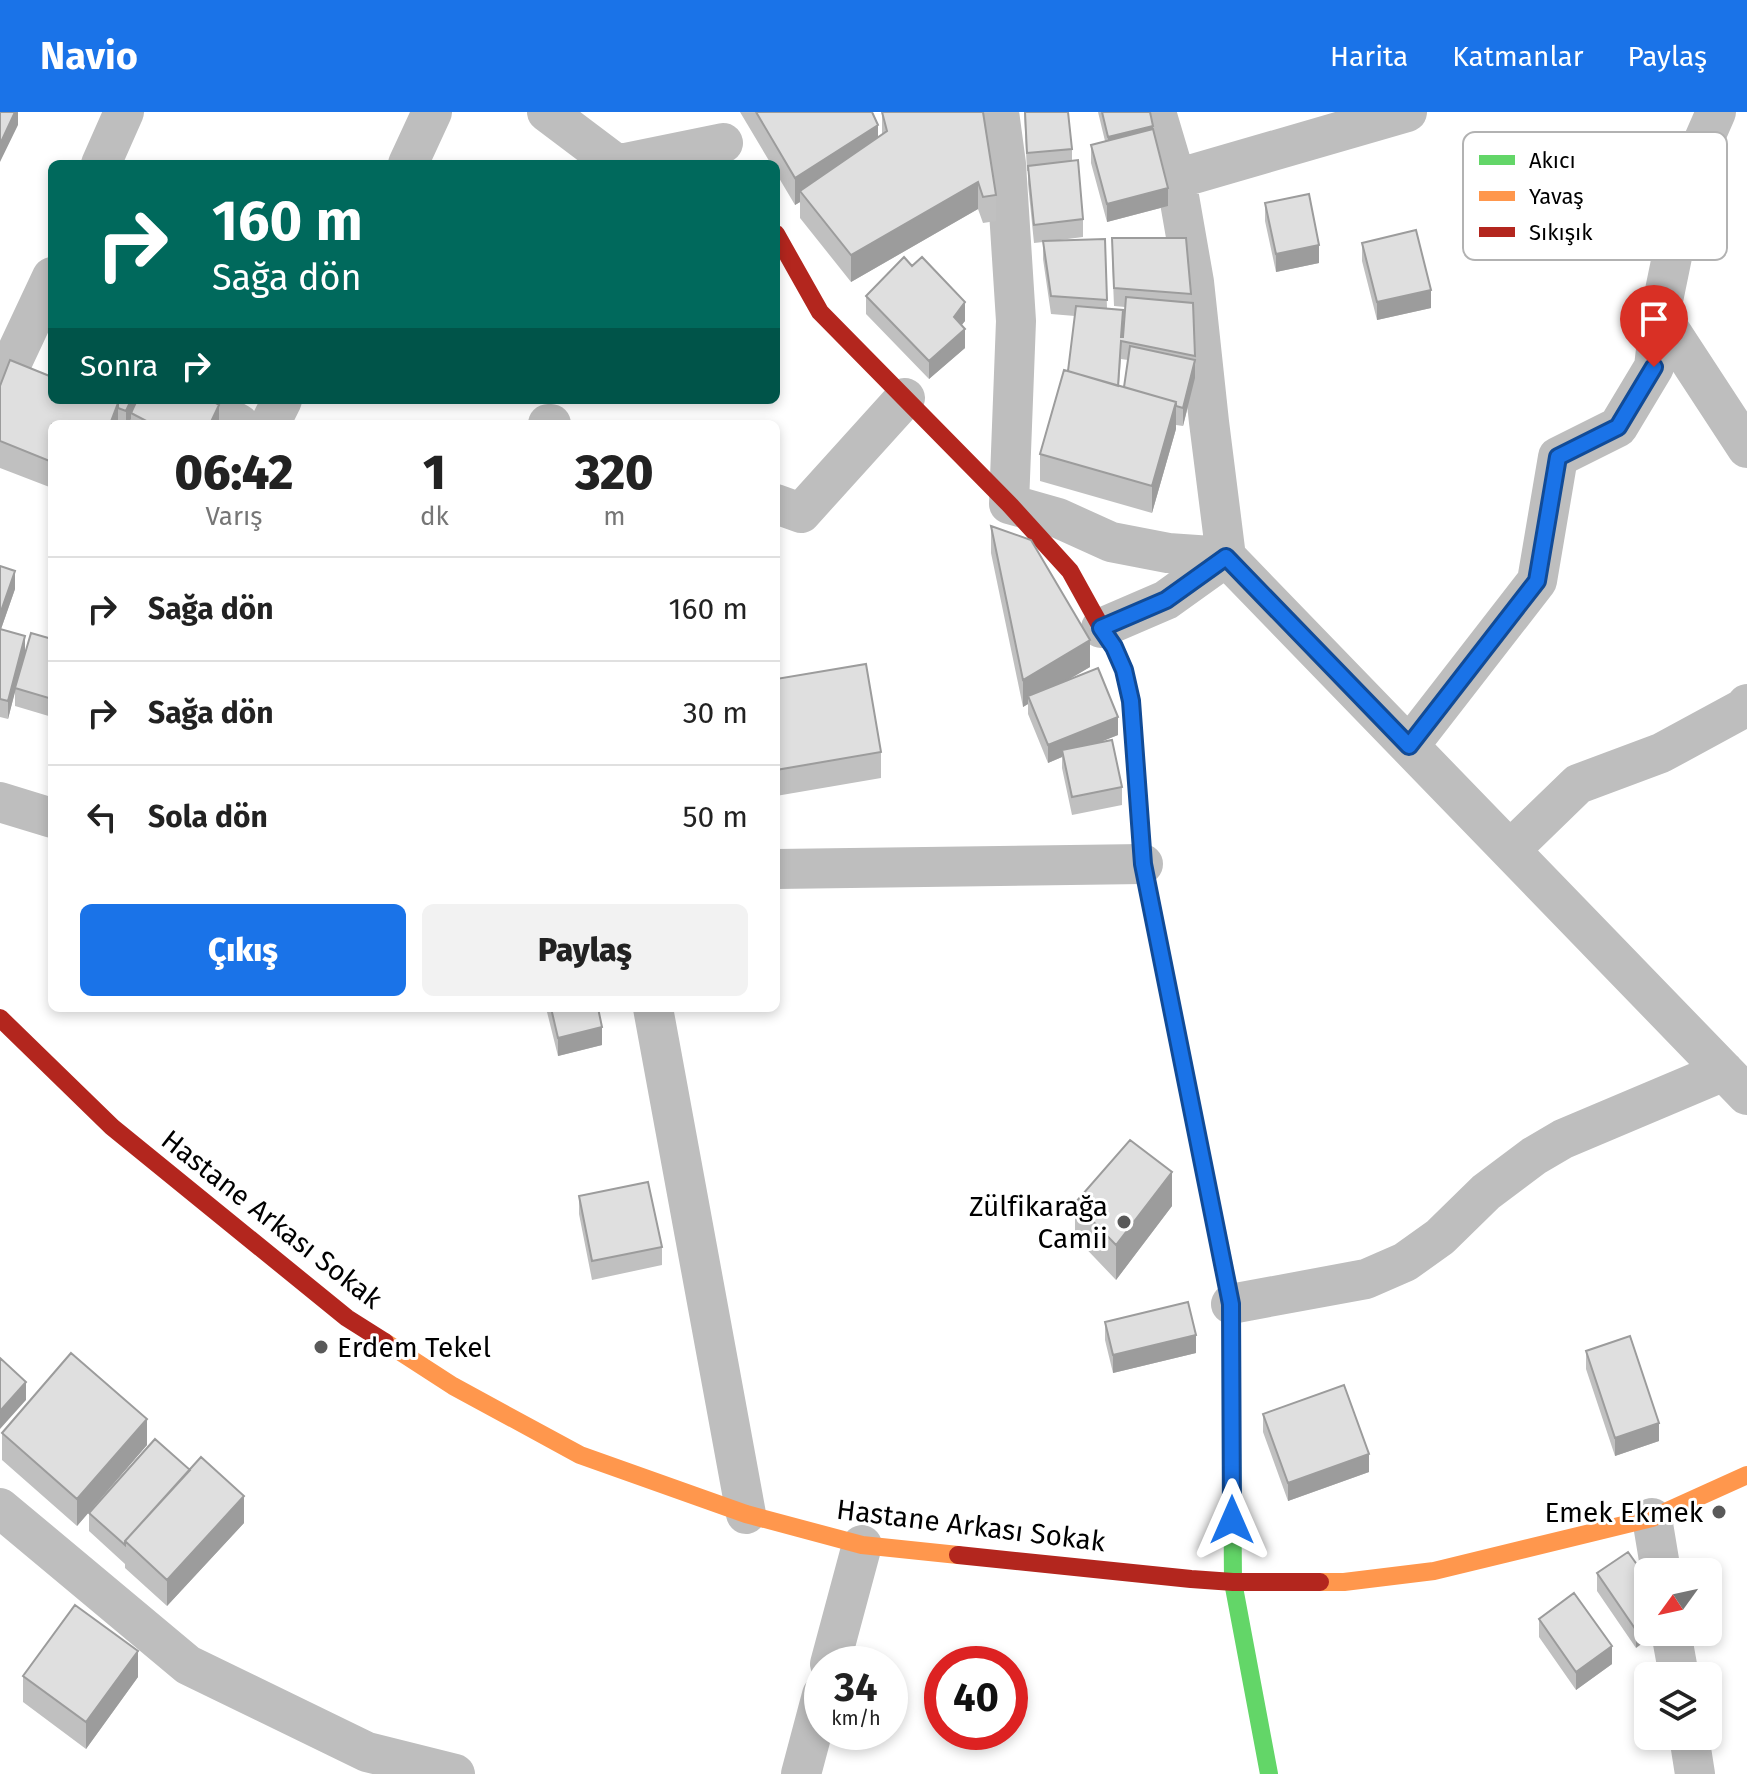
<!DOCTYPE html>
<html lang="tr">
<meta charset="utf-8">
<style>
:root{--surface:#fff;--page:#f2f2f2;--text:#222;--muted:#767676;--line:#e0e0e0;--accent:#1a73e8}
body{margin:0;font-family:"Fira Sans",sans-serif;background:var(--page);color:var(--text);height:100vh;display:flex;flex-direction:column;font-size:30px;white-space:nowrap}
*{box-sizing:border-box;margin:0}
p{font-size:26px;color:var(--muted)}
.icon{flex:none;width:44px;height:44px;fill:none;stroke:currentColor;stroke-width:2;stroke-linecap:round;stroke-linejoin:round}
.map{position:relative;flex:1;overflow:hidden}
.sheet{position:absolute;left:48px;top:308px;width:732px;height:592px;display:flex;flex-direction:column;background:var(--surface);border-radius:12px;box-shadow:0 4px 12px #0003}
.sheet>*{flex:none}
.banner{position:absolute;left:48px;top:48px;width:732px;height:244px;border-radius:12px;box-shadow:0 4px 12px #0003;background:#00695c;color:#fff;overflow:hidden}
.needle{width:52px;rotate:237deg}
.fabs{position:absolute;left:1634px;top:1446px;display:grid;gap:16px}
.fabs a{display:grid;place-items:center;width:88px;height:88px;border-radius:12px;background:var(--surface);box-shadow:0 4px 12px #0003;font-size:40px}
.speed{position:absolute;left:804px;top:1534px;display:flex;gap:16px;font-size:40px;font-weight:700;text-align:center}
.speed>*{display:grid;place-content:center;width:104px;height:104px;border-radius:50%;background:var(--surface);box-shadow:0 4px 12px #0003;line-height:1}
.speed small{font-size:20px;font-weight:400}
.speed .limit{border:12px solid #d22;background:#fff;color:#111}
.pin{position:absolute;display:grid;place-items:center;width:68px;height:68px;color:#fff;margin:-82px -34px;border-radius:50% 50% 50% 0;rotate:-45deg;box-shadow:0 0 8px #0007}
.pin .icon{rotate:45deg}
.me{position:absolute;width:88px;margin:-44px;rotate:0deg;stroke-linejoin:round;filter:drop-shadow(0 0 6px #0008)}
.turn{display:flex;align-items:center;gap:28px;height:168px;padding:0 32px;font-size:36px}
.turn .icon{width:104px;height:104px;stroke-width:2.5}
.turn b{display:block;font-size:56px;line-height:68px}
.then{display:flex;align-items:center;height:76px;padding:0 32px;background:#0003;gap:16px;font-size:30px}
.eta{display:flex;justify-content:space-evenly;align-items:center;height:136px;text-align:center}
.eta b{font-size:48px;font-weight:800;line-height:56px}
.button{display:flex;gap:16px;margin-top:auto;padding:16px 32px}
.button a{flex:1;height:92px;border-radius:12px;background:var(--accent);color:#fff;font-size:32px;font-weight:800;line-height:92px;text-align:center}
.button a+a{background:var(--page);color:var(--text)}
ul{padding:0;list-style:none}
li{display:flex;align-items:center;gap:24px;height:104px;padding:0 32px;border-top:2px solid var(--line)}
li div{flex:1}
li b{display:block;font-size:30px}
li em{font-style:normal}
header{display:flex;align-items:center;gap:48px;box-sizing:border-box;height:112px;padding:0 40px;background:var(--accent);color:#fff}
header strong{font-size:38px}
nav{display:flex;gap:44px;margin-inline-start:auto;font-size:28px}
.map>svg:first-child{display:block}
</style>
<header>
<strong>Navio</strong>
<nav><a>Harita</a><a>Katmanlar</a><a>Paylaş</a></nav>
</header>
<div class="map">
<svg width="1747" height="1662" viewBox="0 0 1747 1662">
<rect width="100%" height="100%" fill="#fff"/>
<g fill="none" stroke-linecap="round" stroke-linejoin="round">
<path stroke="#bebebe" stroke-width="40" d="M547 0 616 52
M999 0 1006 52 1016 209 1009 392 1058 406 1111 430 1168 441 1226 445
M1156 0 1176 67 1194 170 1209 310 1226 445 1747 983
M101 52 124 0
M408 52 432 0
M620 52 723 31
M1176 67 1407 0
M1660 203 1747 336
M0 276 52 165
M196 288 239 312
M270 312 282 288
M548 312H551
M776 392 801 401 905 286
M1101 516 1166 488 1226 445
M1409 634 1537 469 1558 345 1618 315 1654 255 1660 203 1689 62 1716 0
M0 690 52 706
M1510 738 1578 672 1661 641 1744 596 1747 592
M776 757 1143 752
M653 896 746 1402
M1231 1192 1366 1167 1405 1150 1440 1125 1486 1080 1534 1044 1563 1027 1724 959
M0 1396 188 1553 367 1640 455 1662
M1652 1406 1661 1460
M1671 1520 1679 1564
M830 1552 862 1433
M1689 1624 1695 1662
M801 1662 822 1583"/>
<path stroke="#63d668" stroke-width="18" d="M1198 1028 1231 1192 1233 1470 1269 1662"/>
<path stroke="#ff974d" stroke-width="18" d="M1101 515 1114 535 1124 558 1131 589 1143 752 1198 1028
M385 1230 453 1274 580 1343 746 1402 862 1433 958 1443
M1320 1470H1344L1434 1459 1652 1406 1747 1363"/>
<path stroke="#b3261e" stroke-width="18" d="M776 122 820 200 1009 392 1070 459 1101 515
M0 906 112 1015 347 1206 385 1230
M958 1443 1191 1467 1233 1470H1320"/>
</g>
<path fill="#c0c0c0" fill-rule="evenodd" d="M740 0H872L878 26 882 23V0L996 83V109L983 111 978 97 851 170 800 106V90L795 93 776 61V52H771Z
M1024 0 1072 37V48L1083 107V125L1052 129 1105 127 1107 196 1122 225 1125 195 1114 194 1112 144 1191 182 1195 244V266L1183 314 1176 313V317L1152 401 1040 369V342L1068 259 1075 204 1051 202 1043 147V130L1034 131 1028 72V59H1027ZM1121 247 1128 248 1124 275 1119 274Z
M1098 0H1150L1168 94 1107 110 1091 51V33L1105 29Z
M1265 91 1319 151 1276 160 1265 109Z
M1362 131 1431 196 1377 208 1362 149Z
M866 184 965 209 961 213 965 236 929 267 866 202Z
M0 274 52 288H210L219 311V312H131V307L128 312H52V376L0 356Z
M991 414 1090 555 1068 568 1118 623 1097 631 1122 675V693L1072 703 1062 656V645L1048 651 1028 602V592L1023 595 991 441Z
M0 454 15 477 1 517 25 542 52 527V605L15 594V579L8 607 0 605Z
M776 567 881 640V666L776 684Z
M546 896H598L602 933 558 944Z
M579 1084 662 1135V1153L592 1168 579 1102Z
M1075 1091 1172 1094 1116 1168 1075 1125Z
M1105 1210 1196 1241 1113 1261 1105 1228Z
M1586 1239 1659 1329 1615 1344 1586 1257Z
M1263 1302 1369 1360 1288 1389 1263 1320Z
M2 1321 147 1333 77 1414 2 1348Z
M89 1401 244 1411 167 1494 125 1456V1452L89 1419Z
M1597 1461 1648 1468 1636 1536 1597 1479Z
M1539 1507 1612 1552 1576 1578 1539 1525Z
M23 1564 138 1565 86 1637 23 1590Z"/>
<path fill="#9c9c9c" d="M15 0H18V13L0 50V32Z
M878 13V39L800 79V90L795 93V66Z
M1153 14V32L1108 43V25Z
M978 70V97L851 170V143Z
M1168 76V94L1107 110V92Z
M1319 133V151L1276 160V142Z
M1431 178V196L1377 208V190Z
M965 190V209L954 223V205Z
M965 217V236L929 267V249Z
M1195 248V266L1183 314V296Z
M131 288H140L131 301V307L128 312H126V299Z
M1176 290V317L1152 401V374Z
M118 291V312H110Z
M219 293V312H210Z
M15 459V477L0 520V502Z
M25 524V542L8 607V589Z
M1090 528V555L1030 590 1028 584V592L1023 595V568Z
M1118 605V623L1063 645 1062 638V645L1048 651V633Z
M602 915V933L558 944V926Z
M1172 1060V1094L1116 1168V1133Z
M1196 1223V1241L1113 1261V1243Z
M26 1270V1288L0 1317V1299Z
M147 1307V1333L77 1414V1387Z
M1659 1311V1329L1615 1344V1326Z
M1369 1342V1360L1288 1389V1371Z
M244 1384V1411L167 1494V1468Z
M1648 1509V1520H1658L1636 1536V1518Z
M1612 1534V1552L1576 1578V1560Z
M138 1539V1565L86 1637V1610Z"/>
<path fill="#dfdfdf" stroke="#9c9c9c" stroke-width="2" d="M0 0H15L0 32Z
M756 0H872L878 13 795 66Z
M882 0H983L996 83 983 85 978 70 851 143 800 79 887 19Z
M1025 0H1068L1072 37 1027 41Z
M1102 0H1150L1153 14 1108 25Z
M1153 17 1168 76 1107 92 1091 33Z
M1078 48 1083 107 1034 113 1028 54Z
M1309 82 1319 133 1276 142 1265 91Z
M1416 118 1431 178 1377 190 1362 131Z
M1112 126H1186L1191 182 1114 176Z
M1105 127 1107 188 1051 184 1043 129Z
M904 145 912 154 922 145 965 190 954 205 965 217 929 249 866 184Z
M1126 185 1193 191 1195 244 1121 229 1118 274 1068 259 1076 194 1123 198 1121 225H1123Z
M1130 234 1195 248 1183 296 1176 294V290L1124 275Z
M10 248 52 265V288H111L118 291 110 312H52V350L0 329V274Z
M1064 258 1176 290 1152 374 1040 342Z
M111 288H131L126 299 118 296V291Z
M137 288H210L219 293 210 312H152L131 301Z
M991 414 1031 428 1090 528 1023 568Z
M0 454 15 459 0 502Z
M0 517 25 524 8 589 0 587Z
M31 521 52 527V587L15 576Z
M866 552 881 640 776 658V567Z
M1098 556 1118 605 1048 633 1028 584Z
M1112 628 1122 675 1072 685 1062 638Z
M551 896H598L602 915 558 926Z
M1130 1028 1172 1060 1116 1133 1075 1091Z
M648 1070 662 1135 592 1149 579 1084Z
M1188 1190 1196 1223 1113 1243 1105 1210Z
M1630 1224 1659 1311 1615 1326 1586 1239Z
M71 1241 147 1307 77 1387 2 1321Z
M0 1246 26 1270 0 1299Z
M1344 1273 1369 1342 1288 1371 1263 1302Z
M155 1327 190 1358 125 1429V1433L89 1401Z
M201 1345 244 1384 167 1468 125 1429Z
M1628 1440 1648 1468V1509L1636 1518 1597 1461Z
M1574 1481 1612 1534 1576 1560 1539 1507Z
M75 1493 138 1539 86 1610 23 1564Z"/>
<g fill="none" stroke-linecap="round" stroke-linejoin="round">
<defs>
<path id="route" d="M1232 1408 1231 1192 1143 752 1131 589 1124 558 1114 535 1101 516 1166 488 1226 445 1409 634 1537 469 1558 345 1618 315 1654 255"/>
</defs>
<use href="#route" stroke="#114b97" stroke-width="20"/>
<use href="#route" stroke="#1a73e8" stroke-width="14"/>
</g>
<g fill="#595959" stroke="#fff" stroke-width="3">
<circle cx="1124" cy="1110" r="8"/>
<circle cx="321" cy="1235" r="8"/>
<circle cx="1719" cy="1400" r="8"/>
</g>
<g text-anchor="middle" stroke-width="6" stroke-linejoin="round" paint-order="stroke">
<g font-size="28" fill="#000" stroke="#fff" text-anchor="end">
<text x="1108" y="1104">Zülfikarağa<tspan x="1108" dy="32">Camii</tspan></text>
<text x="337" y="1245" text-anchor="start">Erdem Tekel</text>
<text x="1703" y="1410">Emek Ekmek</text>
</g>
<g font-size="28" fill="#000" stroke="#fff">
<text transform="translate(272 1107) rotate(38)" y="10">Hastane Arkası Sokak</text>
<text transform="translate(971 1413) rotate(7)" y="10">Hastane Arkası Sokak</text>
</g>
</g>
<rect x="1463" y="20" width="264" height="128" rx="12" fill="#fff" stroke="#b2b2b2" stroke-width="2"/>
<rect x="1479" y="43" width="36" height="10" fill="#63d668"/>
<rect x="1479" y="79" width="36" height="10" fill="#ff974d"/>
<rect x="1479" y="115" width="36" height="10" fill="#b3261e"/>
<g font-size="22" fill="#000">
<text x="1529" y="56">Akıcı</text>
<text x="1529" y="92">Yavaş</text>
<text x="1529" y="128">Sıkışık</text>
</g>
</svg>
<div class="fabs">
<a><svg class="needle" viewBox="-14 -14 28 28"><path d="M0-13l5 13h-10z" fill="#e53935"/><path d="M0 13l5-13h-10z" fill="#767676"/></svg></a>
<a><svg class="icon" aria-label="layers" viewBox="0 0 24 24"><path d="M12 4l9 5-9 5-9-5zM3 14l9 5 9-5"/></svg></a>
</div>
<div class="speed"><div>34<small>km/h</small></div><div class="limit">40</div></div>
<div class="pin" style="left:1654px;top:255px;background:#d93025"><svg class="icon" aria-label="arrive" viewBox="0 0 24 24"><path d="M6 21V4h12l-3 4 3 4H6"/></svg></div>
<svg class="me" style="left:1232px;top:1408px" viewBox="-20 -20 40 40"><path d="M0-17L14 15 0 8-14 15z" fill="#1a73e8" stroke="#fff" stroke-width="4"/></svg>
<div class="banner">
<div class="turn"><svg class="icon" aria-label="right" viewBox="0 0 24 24"><path d="M7 20v-9h11M14 6l5 5-5 5"/></svg><div><b>160 m</b>Sağa dön</div></div>
<div class="then">Sonra<svg class="icon" aria-label="right" viewBox="0 0 24 24"><path d="M7 20v-9h11M14 6l5 5-5 5"/></svg></div>
</div>
<section class="sheet">
<div class="eta">
<div><b>06:42</b><p>Varış</p></div>
<div><b>1</b><p>dk</p></div>
<div><b>320</b><p>m</p></div>
</div>
<ul>
<li><svg class="icon" aria-label="right" viewBox="0 0 24 24"><path d="M7 20v-9h11M14 6l5 5-5 5"/></svg><div><b>Sağa dön</b></div><em>160 m</em></li>
<li><svg class="icon" aria-label="right" viewBox="0 0 24 24"><path d="M7 20v-9h11M14 6l5 5-5 5"/></svg><div><b>Sağa dön</b></div><em>30 m</em></li>
<li><svg class="icon" aria-label="left" viewBox="0 0 24 24"><path d="M17 20v-9H6M10 6l-5 5 5 5"/></svg><div><b>Sola dön</b></div><em>50 m</em></li>
</ul>
<div class="button"><a>Çıkış</a><a>Paylaş</a></div>
</section>
</div>
